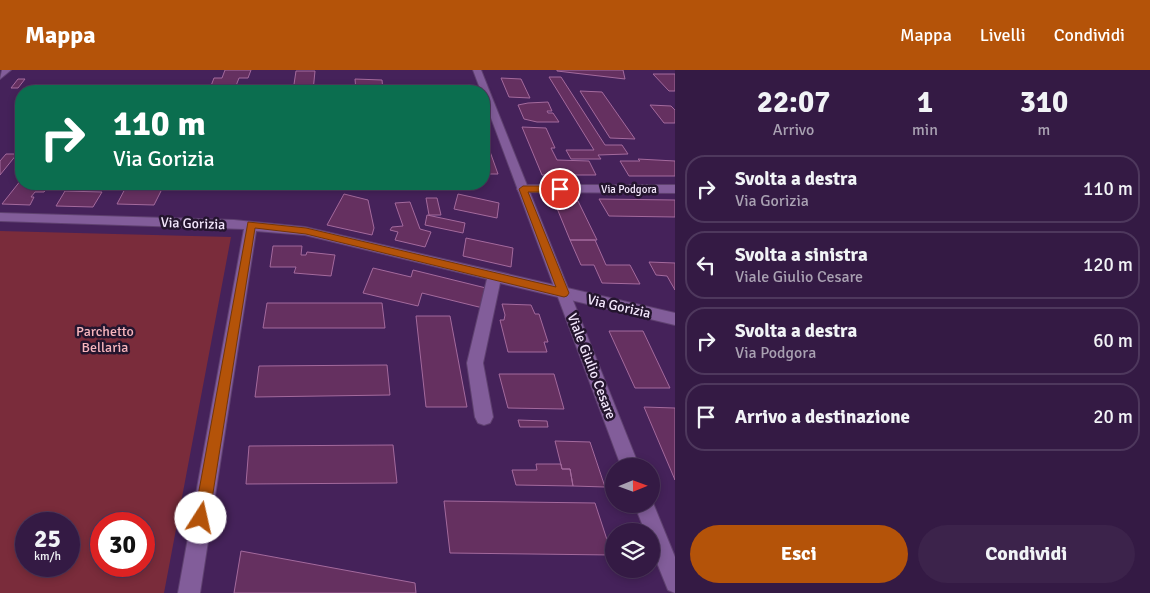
<!DOCTYPE html>
<html lang="it">
<style>
:root{--surface:#341a44;--page:#3c234b;--text:#f1f3f6;--muted:#a9a1b2;--line:#4e385d;--accent:#b45309}
body{margin:0;font-family:Signika,sans-serif;background:var(--page);color:var(--text);height:100vh;display:flex;flex-direction:column;font-size:19px;white-space:nowrap}
*{box-sizing:border-box;margin:0}
p{font-size:16px;color:var(--muted)}
.icon{flex:none;width:28px;height:28px;fill:none;stroke:currentColor;stroke-width:2;stroke-linecap:round;stroke-linejoin:round}
.map{position:relative;flex:1;overflow:hidden}
.panel{display:flex;flex-direction:column;background:var(--surface);width:475px}
.panel>*{flex:none}
.guide{position:absolute;left:15px;top:15px;width:475px;height:105px;border-radius:20px;box-shadow:0 2px 8px #0003,0 0 0 1px var(--line);background:#0b6e4f;color:#fff;overflow:hidden}
.needle{width:32px;rotate:89deg}
.controls{position:absolute;left:605px;top:388px;display:grid;gap:10px}
.controls a{display:grid;place-items:center;width:55px;height:55px;border-radius:50%;background:var(--surface);box-shadow:0 2px 8px #0003,0 0 0 1px var(--line);font-size:25px}
.speed{position:absolute;left:15px;top:442px;display:flex;gap:10px;font-size:25px;font-weight:700;text-align:center}
.speed>*{display:grid;place-content:center;width:65px;height:65px;border-radius:50%;background:var(--surface);box-shadow:0 2px 8px #0003,0 0 0 1px var(--line);line-height:1}
.speed small{font-size:12px;font-weight:400}
.speed .limit{border:8px solid #d22;background:#fff;color:#111}
.pin{position:absolute;display:grid;place-items:center;width:42px;height:42px;color:#fff;margin:-21px;border:2px solid #fff;border-radius:50%;box-shadow:0 1px 5px #0007}
.me{position:absolute;width:55px;margin:-28px;rotate:10deg;stroke-linejoin:round;filter:drop-shadow(0 0 4px #0008)}
.turn{display:flex;align-items:center;gap:18px;height:105px;padding:0 15px;font-size:22px}
.turn .icon{width:65px;height:65px;stroke-width:2.5}
.turn b{display:block;font-size:35px;line-height:42px}
.eta{display:flex;justify-content:space-evenly;align-items:center;height:85px;text-align:center}
.eta b{font-size:30px;font-weight:700;line-height:35px}
.primary-button{display:flex;gap:10px;margin-top:auto;padding:10px 15px}
.primary-button a{flex:1;height:58px;border-radius:30px;background:var(--accent);color:#fff;font-size:20px;font-weight:700;line-height:58px;text-align:center}
.primary-button a+a{background:var(--page);color:var(--text)}
ul{padding:0;list-style:none}
li{display:flex;align-items:center;gap:15px;height:68px;margin:0 10px 8px;padding:0 5px;border:2px solid var(--line);border-radius:20px}
li div{flex:1}
li b{display:block;font-size:19px}
li em{font-style:normal}
header{display:flex;align-items:center;gap:30px;box-sizing:border-box;height:70px;padding:0 25px;background:var(--accent);color:#fff}
header strong{font-size:24px}
nav{display:flex;gap:28px;margin-inline-start:auto;font-size:18px}
main{display:flex;flex:1;min-height:0}
.map>svg:first-child{display:block}
</style>
<header>
<strong>Mappa</strong>
<nav><a>Mappa</a><a>Livelli</a><a>Condividi</a></nav>
</header>
<main>
<div class="map">
<svg width="675" height="523" viewBox="0 0 675 523">
<rect width="100%" height="100%" fill="#45225a"/>
<path fill="#7a2c3b" fill-rule="evenodd" d="M0 161 231 167 164 523H0ZM26 454H69V496H26ZM101 454H144V496H101Z"/>
<path fill="#653060" stroke="#a46a9d" d="M225 0H251L248 8H239L234 21H209L214 8H222Z
M557 0H623L625 9 557 1Z
M296 1H315L313 21H293Z
M653 4H675V21H669Z
M549 7H561L605 75H622L628 84 598 85 601 89H571L566 80H594Z
M501 8 521 9 530 28 509 27Z
M18 9H25L18 18H11Z
M355 9 382 10 383 21H356Z
M580 21 602 22 635 69 610 68Z
M548 32 552 41H547L548 43H553L559 52H537L524 49 518 35 528 33Z
M650 35 671 36 675 40V53H664Z
M522 57 546 58 555 78H551L557 90 589 91 596 105H542Z
M484 76H488L498 104H484Z
M6 84H17L0 105V91Z
M638 89 675 91V106H629L620 91H640Z
M21 110V114H50L44 122H35L31 127H34L30 135 2 134Z
M219 114H294V115Z
M126 117 162 119 154 135 117 134Z
M65 121 102 122 93 137 56 136Z
M344 124 368 130 374 158 372 165 327 155Z
M458 124 499 133 497 148 454 139Z
M426 128H437L441 145H429Z
M599 129 675 130V147L609 146Z
M554 131H578L597 170H570Z
M410 132 420 159 431 162 425 177 395 170 398 162 390 160 392 157 403 156 395 133Z
M427 145 465 153 463 163 425 155Z
M466 168 513 178 511 197 463 186Z
M570 170H595L606 195H630L640 214 602 213 594 195H581Z
M273 176H302L301 185H306L307 182 335 185 331 206 294 203 296 197H270Z
M649 192 675 193V220L667 206 656 205Z
M373 198 411 207 413 200 486 218 483 238 422 223 418 236 363 223Z
M267 233H382L385 258H263Z
M502 234 531 235 535 244H539L548 272H544L547 282H508L500 250H504L505 245Z
M416 246H450L467 337H426Z
M609 261H643L670 318H635Z
M387 295 390 325 255 327 259 296Z
M499 304H554L564 339 508 338Z
M644 337 675 338V410Z
M518 350 547 351 548 357H520Z
M555 371 590 372 605 417 573 416 570 399H562Z
M393 375 397 413 246 414 249 376Z
M536 394H561L562 399H570L573 416 516 415 512 400H537Z
M444 431 595 433 612 485 450 483Z
M241 481 415 513 416 523H234Z"/>
<g fill="none" stroke-linecap="round" stroke-linejoin="round">
<defs>
<path id="street" d="M2 0H11L0 9Z
M523 115H675V123L519 122 517 119 519 116Z
M0 143 234 150 305 157 675 243V255L500 213 483 293 493 347 490 353 484 355 478 353 475 347 467 293 487 209 305 165 256 161 200 523H178L244 159 0 151Z"/>
<path id="secondary" d="M473 0H481L639 396H621L484 29V21H481Z
M651 428 675 487V523L668 520 651 478V461H645L634 434H651Z"/>
</defs>
<use href="#street" stroke="#5f4170" stroke-width="2"/>
<use href="#secondary" stroke="#5f4170" stroke-width="2"/>
<use href="#street" fill="#825d9a" fill-rule="evenodd"/>
<use href="#secondary" fill="#825d9a" fill-rule="evenodd"/>
</g>
<path fill="#b45309" stroke="#753606" d="M523 116H560L565 119 560 122H528L569 223 567 226 564 227 306 164 255 158 209 448 207 453 201 456 196 453 194 448 248 152 306 158 556 217 519 119Z"/>
<g text-anchor="middle" stroke-width="5" stroke-linejoin="round" paint-order="stroke">
<g font-size="11" fill="#f4e8fd" stroke="#24152e">
<text x="629" y="123">Via Podgora</text>
</g>
<g font-size="14" fill="#f4e8fd" stroke="#24152e">
<text transform="translate(193 153) rotate(2)" y="5">Via Gorizia</text>
<text transform="translate(619 236) rotate(13)" y="5">Via Gorizia</text>
<text transform="translate(592 296) rotate(69)" y="5">Viale Giulio Cesare</text>
</g>
<g font-size="14" fill="#f8b6bd" stroke="#24152e">
<text x="105" y="266">Parchetto<tspan x="105" dy="16">Bellaria</tspan></text>
</g>
</g>
</svg>
<div class="controls">
<a><svg class="needle" viewBox="-14 -14 28 28"><path d="M0-13l5 13h-10z" fill="#e53935"/><path d="M0 13l5-13h-10z" fill="#a9a1b2"/></svg></a>
<a><svg class="icon" aria-label="layers" viewBox="0 0 24 24"><path d="M12 4l9 5-9 5-9-5zM3 14l9 5 9-5"/></svg></a>
</div>
<div class="speed"><div>25<small>km/h</small></div><div class="limit">30</div></div>
<div class="pin" style="left:560px;top:119px;background:#d93025"><svg class="icon" aria-label="arrive" viewBox="0 0 24 24"><path d="M6 21V4h12l-3 4 3 4H6"/></svg></div>
<svg class="me" style="left:201px;top:448px" viewBox="-20 -20 40 40"><circle r="19" fill="#fff"/><path d="M0-13L10 11 0 6-10 11z" fill="#b45309"/></svg>
<div class="guide">
<div class="turn"><svg class="icon" aria-label="right" viewBox="0 0 24 24"><path d="M7 20v-9h11M14 6l5 5-5 5"/></svg><div><b>110 m</b>Via Gorizia</div></div>
</div>
</div>
<section class="panel">
<div class="eta">
<div><b>22:07</b><p>Arrivo</p></div>
<div><b>1</b><p>min</p></div>
<div><b>310</b><p>m</p></div>
</div>
<ul>
<li><svg class="icon" aria-label="right" viewBox="0 0 24 24"><path d="M7 20v-9h11M14 6l5 5-5 5"/></svg><div><b>Svolta a destra</b><p>Via Gorizia</p></div><em>110 m</em></li>
<li><svg class="icon" aria-label="left" viewBox="0 0 24 24"><path d="M17 20v-9H6M10 6l-5 5 5 5"/></svg><div><b>Svolta a sinistra</b><p>Viale Giulio Cesare</p></div><em>120 m</em></li>
<li><svg class="icon" aria-label="right" viewBox="0 0 24 24"><path d="M7 20v-9h11M14 6l5 5-5 5"/></svg><div><b>Svolta a destra</b><p>Via Podgora</p></div><em>60 m</em></li>
<li><svg class="icon" aria-label="arrive" viewBox="0 0 24 24"><path d="M6 21V4h12l-3 4 3 4H6"/></svg><div><b>Arrivo a destinazione</b></div><em>20 m</em></li>
</ul>
<div class="primary-button"><a>Esci</a><a>Condividi</a></div>
</section>
</main>
